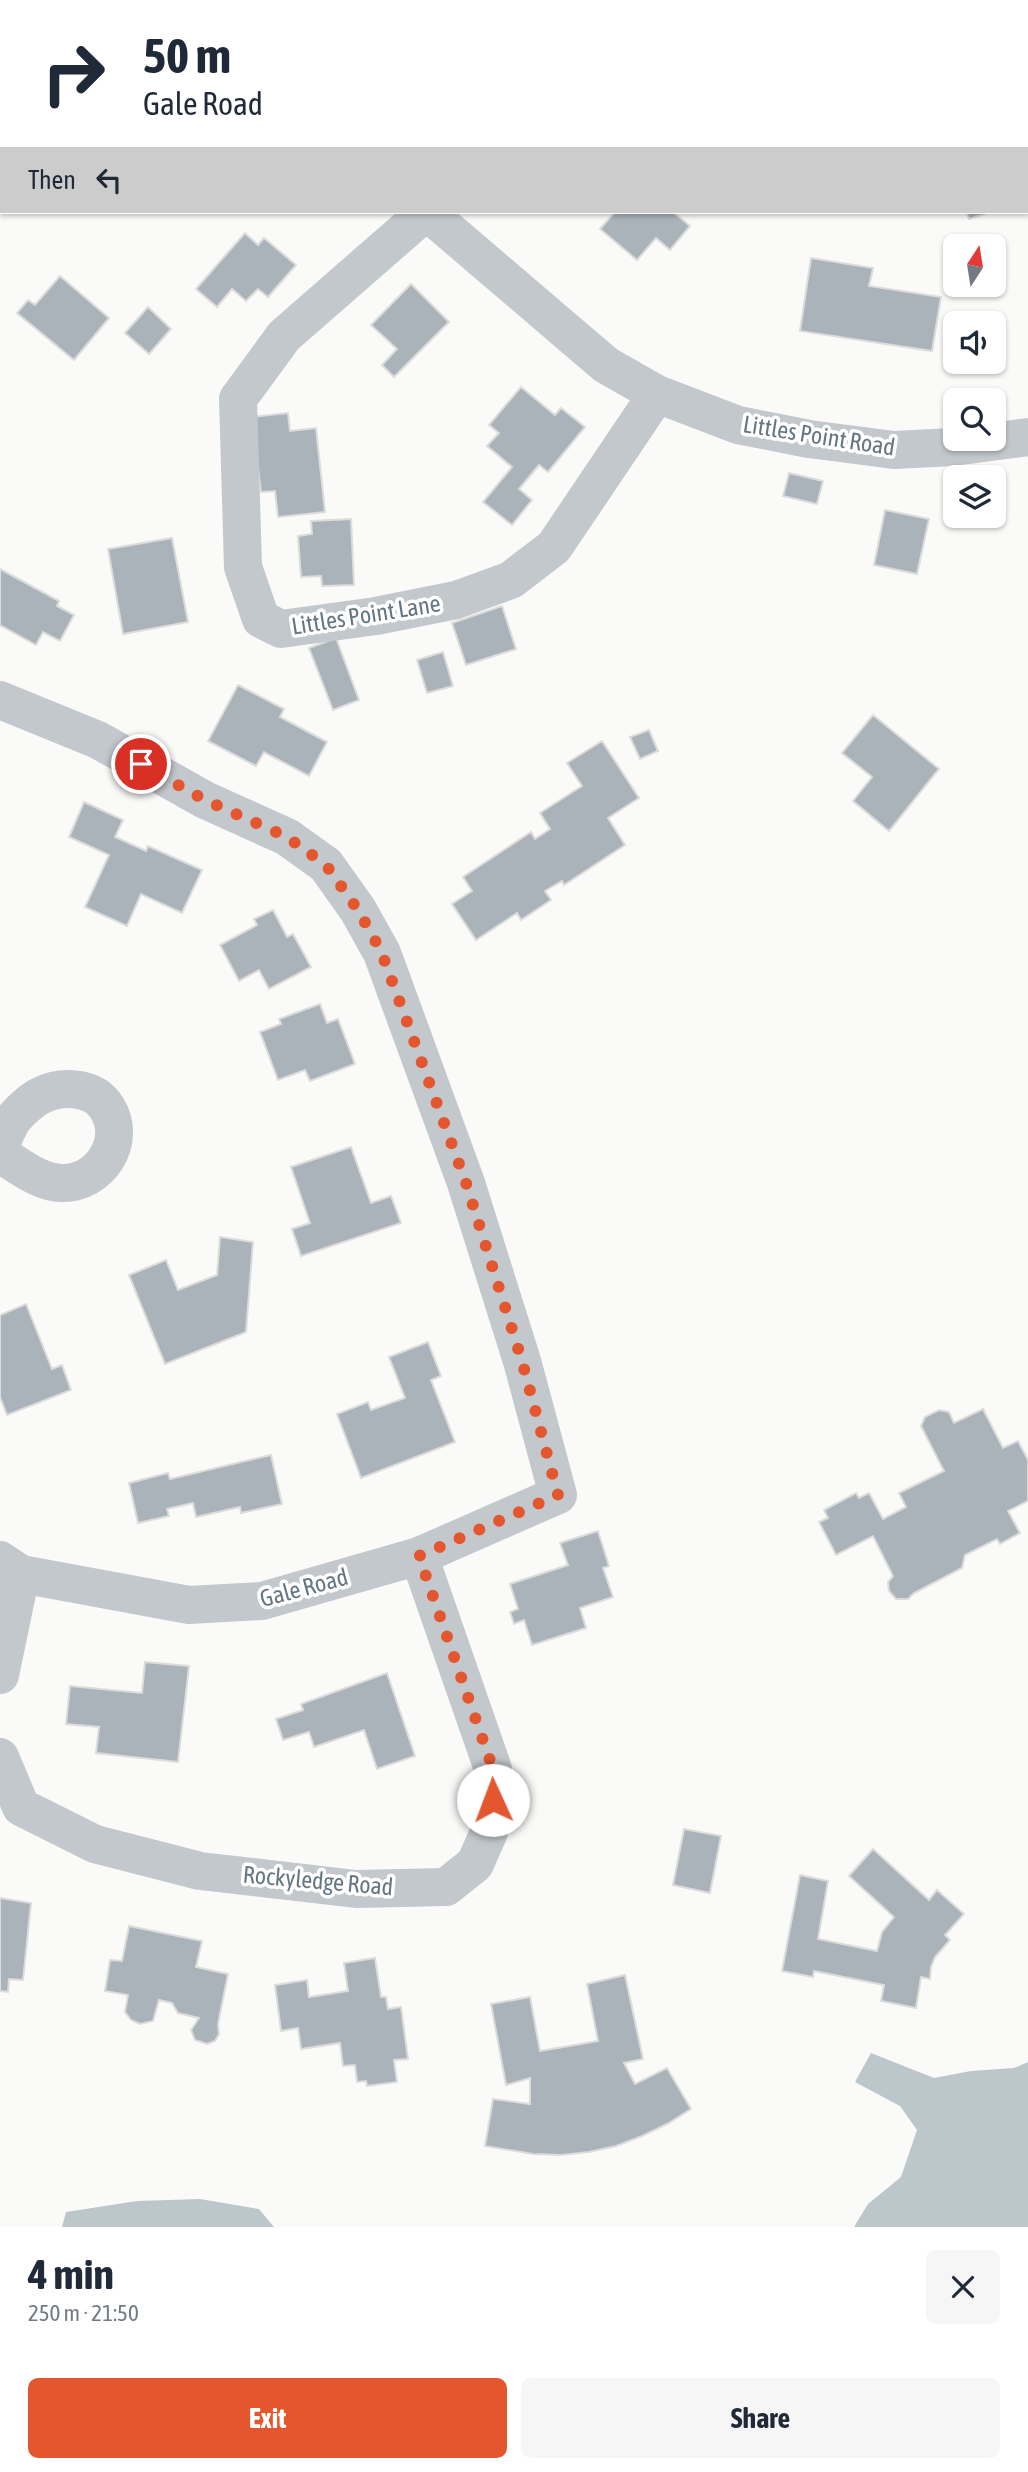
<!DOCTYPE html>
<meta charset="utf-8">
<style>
:root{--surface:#fff;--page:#f6f6f7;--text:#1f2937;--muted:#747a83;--accent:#e4572e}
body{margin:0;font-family:"Asap Condensed",sans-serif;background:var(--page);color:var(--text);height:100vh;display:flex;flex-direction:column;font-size:26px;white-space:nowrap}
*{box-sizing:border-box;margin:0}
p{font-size:23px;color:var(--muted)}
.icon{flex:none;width:38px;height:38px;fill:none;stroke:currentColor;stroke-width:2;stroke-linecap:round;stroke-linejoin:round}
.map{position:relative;height:2227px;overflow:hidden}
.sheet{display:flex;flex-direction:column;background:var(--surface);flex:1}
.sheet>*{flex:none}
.top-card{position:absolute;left:0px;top:0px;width:1029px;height:214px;box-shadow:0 2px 5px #0004;background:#fff;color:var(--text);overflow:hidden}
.needle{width:46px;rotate:12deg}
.tools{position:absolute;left:943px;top:234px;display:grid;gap:14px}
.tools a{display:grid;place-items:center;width:63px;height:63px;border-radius:10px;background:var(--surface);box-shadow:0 2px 5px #0004;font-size:35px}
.pin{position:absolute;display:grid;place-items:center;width:60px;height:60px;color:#fff;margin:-30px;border:4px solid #fff;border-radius:50%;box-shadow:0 2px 7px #0007}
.me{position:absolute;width:77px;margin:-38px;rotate:358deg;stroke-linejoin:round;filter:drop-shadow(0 0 5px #0008)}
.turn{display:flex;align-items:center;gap:24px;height:147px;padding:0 28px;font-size:32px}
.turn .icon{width:91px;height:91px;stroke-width:2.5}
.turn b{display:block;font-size:49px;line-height:60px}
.then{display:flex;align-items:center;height:66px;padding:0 28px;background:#0003;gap:14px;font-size:26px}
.round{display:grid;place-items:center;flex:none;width:74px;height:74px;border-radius:10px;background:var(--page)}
.overview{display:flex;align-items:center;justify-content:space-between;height:119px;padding:0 28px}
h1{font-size:42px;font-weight:700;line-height:52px}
.cta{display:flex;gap:14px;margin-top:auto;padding:14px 28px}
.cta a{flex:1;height:80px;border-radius:10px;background:var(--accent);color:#fff;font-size:28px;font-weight:700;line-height:80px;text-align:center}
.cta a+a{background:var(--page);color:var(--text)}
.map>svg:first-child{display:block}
</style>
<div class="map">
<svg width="1028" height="2227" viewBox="0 0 1028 2227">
<rect width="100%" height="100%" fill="#fafaf8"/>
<path fill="#bbc7cb" d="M871 2053 934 2078 971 2071 1014 2068 1028 2062V2227H854L868 2204 901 2177 917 2130 900 2106 855 2082Z
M200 2199 259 2209 274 2227H62L66 2212 137 2201Z"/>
<path fill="#aab3b9" stroke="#dcdcda" stroke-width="2" d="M393 0H490L492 2H395Z
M615 212H673L690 226 670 250 656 238 637 260 600 229Z
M966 212H991L969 219Z
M245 233 258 245 264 238 296 265 268 297 258 289 246 301 232 289 217 307 196 289Z
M811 258 873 268 869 286 941 297 932 351 800 331Z
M60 276 109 318 74 360 17 313 28 300 35 305Z
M411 284 449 322 394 377 382 365 397 349 371 325Z
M148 307 171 329 149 354 125 333Z
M521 387 555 415 561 408 585 427 548 472 539 465 519 489 532 500 512 525 483 502 512 467 487 446 499 433 489 425Z
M288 413 290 431 316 428 325 512 278 517 275 491 261 492 252 417Z
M789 473 823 481 817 504 783 496Z
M885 510 929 519 917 574 874 565Z
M351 519 354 585 322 586 321 576 301 577 298 536 312 534 311 521Z
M172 538 188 622 123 634 108 549Z
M0 569 59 601 57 606 74 615 60 641 43 632 36 645 0 625Z
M502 606 516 649 466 665 452 623Z
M336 638 359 700 333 710 309 648Z
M443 652 453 686 427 693 417 660Z
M238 685 284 709 280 717 327 742 309 776 264 752 256 766 208 741Z
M873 715 939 769 889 831 853 801 872 777 842 753Z
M649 730 658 751 640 759 630 737Z
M602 741 639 798 608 818 625 845 564 885 562 881 545 891 551 900 521 920 517 913 476 940 452 904 472 891 463 877 531 832 535 839 550 829 540 813 582 786 567 763Z
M84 802 123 820 115 837 146 851 148 846 202 870 182 913 141 894 127 926 85 907 109 855 69 837Z
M273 910 287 937 293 934 311 967 269 989 259 970 239 981 220 945 257 925 254 919Z
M320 1004 327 1023 338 1019 355 1064 310 1081 305 1070 278 1080 260 1032 281 1024 279 1019Z
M351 1147 371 1203 391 1196 401 1223 301 1256 292 1229 310 1223 291 1167Z
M220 1237 253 1242 246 1332 165 1364 129 1275 166 1260 178 1290 217 1275Z
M26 1304 52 1369 62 1365 71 1390 7 1415 0 1397V1315Z
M428 1342 441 1376 431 1380 455 1442 361 1478 337 1414 368 1402 371 1410 405 1398 389 1357Z
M983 1409 1003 1448 1018 1441 1028 1460V1501L1008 1511 1020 1533 1000 1544 997 1539 965 1555 962 1568 914 1593 908 1599H896L889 1591 888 1582 893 1576 873 1536 836 1555 819 1522 828 1518 824 1510 856 1493 859 1498 869 1493 883 1519 906 1507 899 1493 944 1471 921 1426 925 1417 939 1410 949 1412 954 1423Z
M271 1455 282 1504 241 1513 240 1507 196 1517 193 1503 167 1509 169 1516 138 1523 129 1483 168 1473 170 1479Z
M598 1531 609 1566 603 1568 613 1597 580 1608 586 1628 532 1645 524 1620 514 1624 510 1612 518 1609 510 1584 568 1565 560 1543Z
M145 1662 189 1666 178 1762 96 1753 99 1727 66 1724 70 1686 142 1693Z
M387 1673 415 1756 377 1769 364 1730 314 1747 309 1732 283 1740 276 1719 303 1710 301 1704Z
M684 1829 721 1836 710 1893 673 1885Z
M873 1849 929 1900 937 1890 964 1914 945 1935 950 1940 935 1957 931 1967 930 1979 921 1977 916 2008 881 2001 884 1985 814 1971 813 1977 782 1971 800 1875 828 1881 818 1939 877 1951 882 1932 894 1917 849 1876Z
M0 1898 31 1903 23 1980 9 1979 8 1992 0 1991Z
M129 1926 202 1941 196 1967 228 1974 218 2024 219 2034 215 2041 207 2044 195 2040 191 2030 199 2018 178 2013 172 2003 159 2000 153 2021 140 2024 131 2020 125 2012 128 1995 105 1991 110 1960 122 1961Z
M375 1958 381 1997H386L388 2009 401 2007 408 2059 394 2060 397 2082 367 2086 366 2081 357 2082 355 2065 343 2066 340 2043 301 2049 298 2028 281 2031 275 1985 307 1980 309 1997 348 1991 344 1963Z
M625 1975 643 2059 624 2063 635 2084 667 2068 691 2109 667 2124 642 2136 616 2146 589 2152 561 2155 533 2154 485 2146 493 2099 530 2104V2078L506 2085 491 2004 530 1997 540 2051 598 2041 587 1984Z"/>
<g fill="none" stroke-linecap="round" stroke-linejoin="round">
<path stroke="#c3c8cc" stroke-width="38" d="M209 0 211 2
M426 212 284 336 238 399 243 567 261 619 281 629 376 616 456 600 511 580 554 547 657 394
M427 212 606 365 657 394 738 425 809 439 894 450 953 447 1028 437
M0 700 98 740 205 800 287 837 326 865 358 910 382 953 466 1183 522 1361 558 1495 419 1556 262 1601 189 1605 21 1574 0 1560
M0 1145C5 1136 9 1124 15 1117 21 1110 32 1100 40 1096 61 1085 94 1086 107 1108 128 1142 99 1184 62 1183 40 1183 18 1165 0 1154
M0 1675 21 1574
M0 1757 21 1807 95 1844 200 1871 356 1889 446 1887 475 1864 489 1832 493 1769 419 1556"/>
</g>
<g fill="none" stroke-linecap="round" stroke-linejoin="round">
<path stroke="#e4572e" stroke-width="12" stroke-dasharray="0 21.6" d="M141 764 205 800 287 837 326 865 358 910 381 951 466 1183 522 1361 558 1495 419 1556 493 1769V1800"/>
</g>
<g text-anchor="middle" stroke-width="7" stroke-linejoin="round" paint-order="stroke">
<g font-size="24" fill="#657683" stroke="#fff">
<text transform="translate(819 436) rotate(9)" y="8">Littles Point Road</text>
<text transform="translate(366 615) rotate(-9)" y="8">Littles Point Lane</text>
<text transform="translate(304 1588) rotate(-15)" y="8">Gale Road</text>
<text transform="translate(318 1881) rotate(5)" y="8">Rockyledge Road</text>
</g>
</g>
</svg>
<div class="tools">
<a><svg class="needle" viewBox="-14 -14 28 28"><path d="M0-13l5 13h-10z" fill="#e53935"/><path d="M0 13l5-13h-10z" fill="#747a83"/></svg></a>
<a><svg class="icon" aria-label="sound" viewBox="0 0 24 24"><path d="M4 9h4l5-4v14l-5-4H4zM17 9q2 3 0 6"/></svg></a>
<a><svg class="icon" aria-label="search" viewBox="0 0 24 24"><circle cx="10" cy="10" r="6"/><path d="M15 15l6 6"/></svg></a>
<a><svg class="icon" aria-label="layers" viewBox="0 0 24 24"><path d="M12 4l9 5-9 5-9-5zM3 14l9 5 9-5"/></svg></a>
</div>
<div class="pin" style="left:141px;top:764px;background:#d93025"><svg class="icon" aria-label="arrive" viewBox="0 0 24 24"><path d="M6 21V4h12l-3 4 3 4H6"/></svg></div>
<svg class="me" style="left:493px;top:1800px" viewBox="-20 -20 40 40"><circle r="19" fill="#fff"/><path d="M0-13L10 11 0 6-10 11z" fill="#e4572e"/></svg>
<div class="top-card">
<div class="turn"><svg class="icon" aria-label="right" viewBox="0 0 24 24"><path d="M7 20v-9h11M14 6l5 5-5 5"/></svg><div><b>50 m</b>Gale Road</div></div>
<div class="then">Then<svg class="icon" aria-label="left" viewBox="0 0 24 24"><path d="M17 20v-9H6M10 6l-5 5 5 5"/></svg></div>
</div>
</div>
<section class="sheet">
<div class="overview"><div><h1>4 min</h1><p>250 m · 21:50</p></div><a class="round"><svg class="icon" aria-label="close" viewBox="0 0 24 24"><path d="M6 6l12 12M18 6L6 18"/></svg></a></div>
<div class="cta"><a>Exit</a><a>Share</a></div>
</section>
